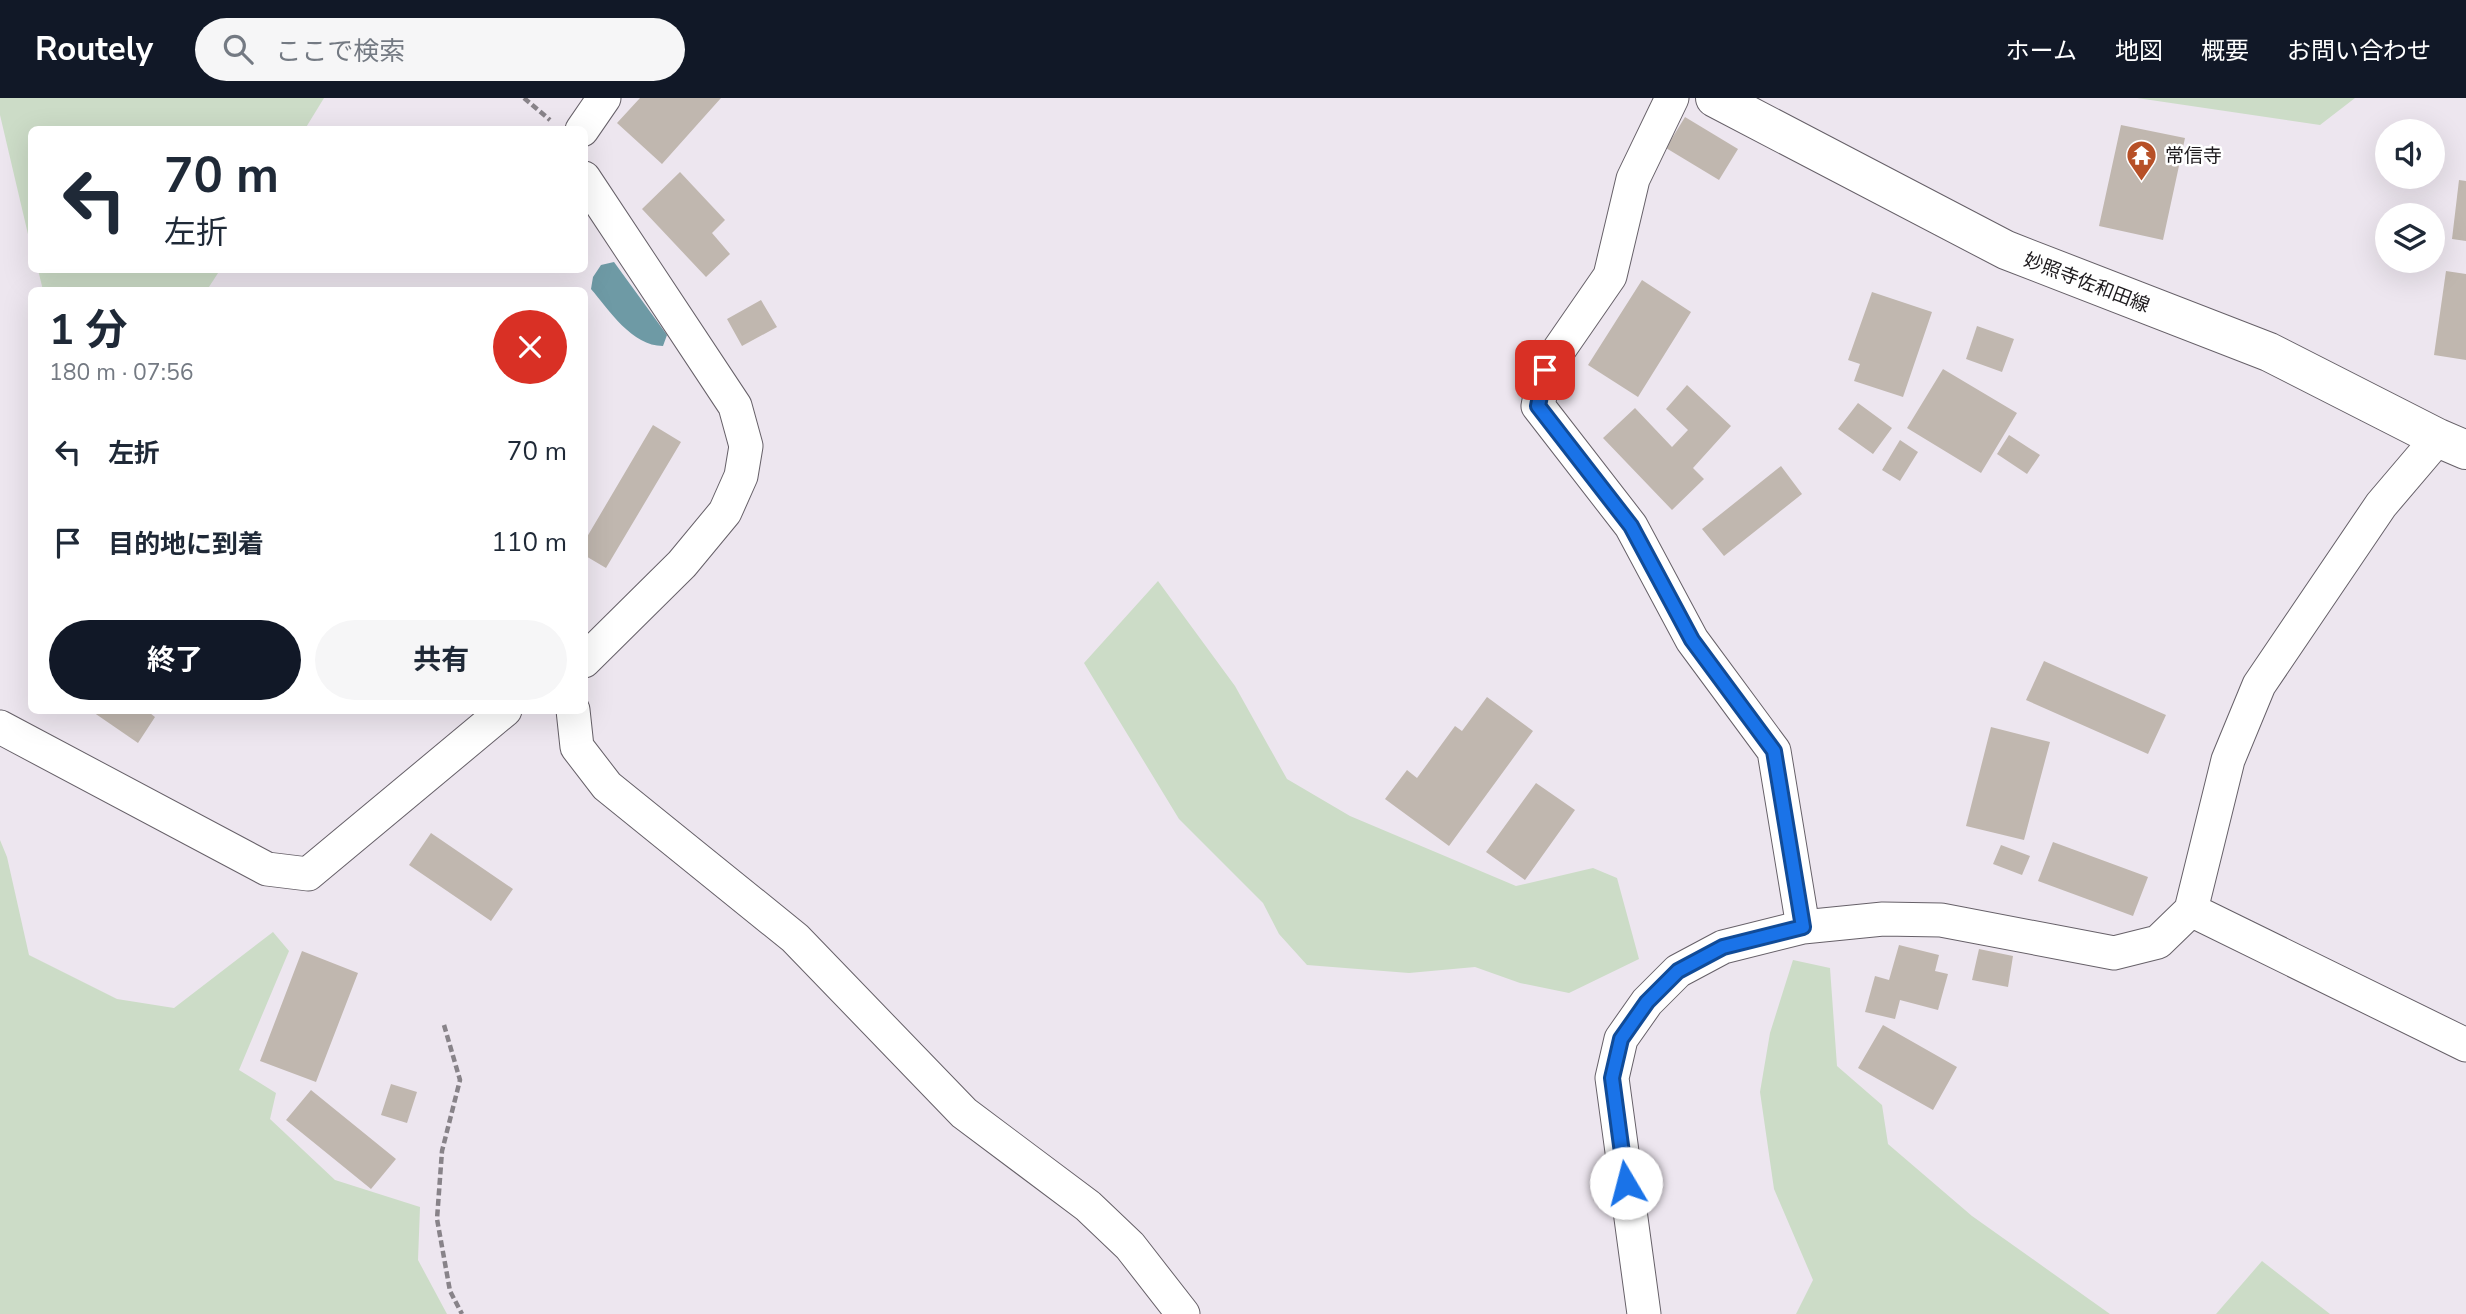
<!DOCTYPE html>
<html lang="ja">
<meta charset="utf-8">
<style>
:root{--surface:#fff;--page:#f6f6f7;--text:#1f2937;--muted:#747a83;--accent:#111827}
body{margin:0;font-family:"Nunito Sans","Noto Sans JP",sans-serif;background:var(--page);color:var(--text);height:100vh;display:flex;flex-direction:column;font-size:26px;white-space:nowrap}
*{box-sizing:border-box;margin:0}
p{font-size:23px;color:var(--muted)}
.icon{flex:none;width:38px;height:38px;fill:none;stroke:currentColor;stroke-width:2;stroke-linecap:round;stroke-linejoin:round}
.map{position:relative;flex:1;overflow:hidden}
.side{position:absolute;left:28px;top:189px;width:560px;height:427px;display:flex;flex-direction:column;background:var(--surface);border-radius:10px;box-shadow:0 7px 28px #0002}
.side>*{flex:none}
.hud{position:absolute;left:28px;top:28px;width:560px;height:147px;border-radius:10px;box-shadow:0 7px 28px #0002;background:#fff;color:var(--text);overflow:hidden}
.buttons{position:absolute;left:2375px;top:21px;display:grid;gap:14px}
.buttons a{display:grid;place-items:center;width:70px;height:70px;border-radius:50%;background:var(--surface);box-shadow:0 7px 28px #0002;font-size:35px}
.pin{position:absolute;display:grid;place-items:center;width:60px;height:60px;color:#fff;margin:-30px;border-radius:14px;box-shadow:0 4px 10px #0006}
.me{position:absolute;width:77px;margin:-38px;rotate:352deg;stroke-linejoin:round;filter:drop-shadow(0 0 5px #0008)}
.turn{display:flex;align-items:center;gap:24px;height:147px;padding:0 21px;font-size:32px}
.turn .icon{width:91px;height:91px;stroke-width:2.5}
.turn b{display:block;font-size:49px;line-height:60px}
.round{display:grid;place-items:center;flex:none;width:74px;height:74px;border-radius:37px;background:var(--page)}
.head{display:flex;align-items:center;justify-content:space-between;height:119px;padding:0 21px}
h1{font-size:42px;font-weight:700;line-height:52px}
.button{display:flex;gap:14px;margin-top:auto;padding:14px 21px}
.button a{flex:1;height:80px;border-radius:42px;background:var(--accent);color:#fff;font-size:28px;font-weight:700;line-height:80px;text-align:center}
.button a+a{background:var(--page);color:var(--text)}
ul{padding:0;list-style:none}
li{display:flex;align-items:center;gap:21px;height:91px;padding:0 21px}
li div{flex:1}
li b{display:block;font-size:26px}
li em{font-style:normal}
header{display:flex;align-items:center;gap:42px;box-sizing:border-box;height:98px;padding:0 35px;background:var(--accent);color:#fff}
header strong{font-size:33px}
nav{display:flex;gap:38px;margin-inline-start:auto;font-size:24px}
.search{width:490px;height:63px;background:var(--page);display:flex;align-items:center;gap:18px;box-sizing:border-box;padding:0 24px;border-radius:38px;color:var(--muted);font-size:26px}
.map>svg:first-child{display:block}
</style>
<header>
<strong>Routely</strong>
<div class="search"><svg class="icon" aria-label="search" viewBox="0 0 24 24"><circle cx="10" cy="10" r="6"/><path d="M15 15l6 6"/></svg>ここで検索</div>
<nav><a>ホーム</a><a>地図</a><a>概要</a><a>お問い合わせ</a></nav>
</header>
<div class="map">
<svg width="2466" height="1216" viewBox="0 0 2466 1216">
<rect width="100%" height="100%" fill="#ede6ef"/>
<path fill="#ccdcc7" d="M0 0H324L305 31 32 32 31 149 0 17Z
M2137 0H2355L2320 27Z
M38 172H220L207 192H43Z
M1158 483 1235 588 1287 681 1350 718 1516 788 1593 770 1617 780 1639 861 1569 895 1520 885 1475 869 1409 875 1307 867 1279 836 1263 805 1179 721 1084 565Z
M0 742 7 759 29 857 117 901 174 910 273 834 289 853 239 972 276 995 270 1021 335 1082 420 1109 418 1162 447 1216H0Z
M1793 862 1830 870 1837 968 1882 1007 1888 1046 1972 1118 2110 1216H1796L1813 1182 1774 1091 1760 994 1770 935Z
M2262 1163 2330 1216H2216Z"/>
<path fill="#6e9aa5" d="M614 164 667 237 663 248C632 248 609 212 591 191L593 179 601 167Z"/>
<path fill="#c0b7af" d="M640 0H721L662 66 617 25Z
M1685 19 1738 51 1719 82 1666 50Z
M2121 27 2185 40 2163 142 2099 128Z
M680 74 725 122 712 135 730 156 706 179 642 111Z
M2459 82 2466 83V143L2452 141Z
M2446 173 2466 176V262L2434 257Z
M1642 182 1691 214 1638 299 1588 267Z
M1872 194 1932 214 1903 299 1854 283 1860 266 1848 262Z
M761 202 777 229 742 248 727 221Z
M1977 228 2014 241 2002 274 1966 261Z
M1943 271 2017 315 1981 375 1907 330Z
M1687 287 1731 328 1693 370 1704 381 1672 412 1603 340 1635 310 1672 349 1688 332 1666 311Z
M1858 305 1892 330 1873 356 1838 331Z
M653 327 681 344 606 470 584 457V444Z
M2009 337 2040 357 2027 376 1997 356Z
M1900 342 1918 354 1900 383 1882 372Z
M1781 368 1802 396 1724 458 1702 431Z
M2044 563 2166 617 2148 656 2026 602Z
M1487 599 1533 633 1449 748 1385 701 1407 672 1417 680 1455 628 1462 633Z
M90 612H146L155 619 138 645Z
M1991 629 2050 644 2024 742 1966 728Z
M1536 685 1575 712 1525 782 1486 754Z
M431 735 513 791 491 823 409 767Z
M2053 744 2148 779 2133 818 2038 783Z
M2001 747 2030 758 2022 777 1993 766Z
M1899 847 1939 857 1935 873 1948 876 1938 912 1900 902 1895 921 1865 914 1875 878 1889 882Z
M1979 851 2013 858 2008 889 1972 882Z
M302 853 358 875 316 984 260 963Z
M1883 927 1957 969 1933 1012 1858 970Z
M391 986 417 994 407 1025 381 1017Z
M311 992 396 1061 371 1091 286 1022Z"/>
<g fill="none" stroke-linecap="round" stroke-linejoin="round">
<defs>
<path id="minor" d="M1672 0 1633 81 1610 178 1545 272 1538 308 1631 428 1692 542 1774 653 1803 829
M582 32 604 0
M584 80 735 308 746 348 741 378 725 414 682 466 584 563
M573 612 577 649 607 688 795 840 964 1015 1088 1108 1130 1148 1183 1216
M0 629 267 771 308 776 505 612
M2191 812 2466 947
M1644 1216 1612 980 1621 941 1647 904 1678 873 1723 849 1803 829 1883 821 1941 822 2114 855 2158 844 2191 812 2228 662 2259 587 2381 407 2438 340"/>
<path id="secondary" d="M1715 0 2006 152 2269 254 2438 340 2466 352"/>
</defs>
<use href="#minor" stroke="#666068" stroke-width="35"/>
<use href="#secondary" stroke="#666068" stroke-width="40"/>
<path stroke="#888389" stroke-width="4.5" stroke-dasharray="7 3.5" stroke-linecap="butt" d="M524 0 550 22
M444 927 460 982 442 1053 437 1121 450 1193 462 1216"/>
<use href="#minor" stroke="#fff" stroke-width="33"/>
<use href="#secondary" stroke="#fff" stroke-width="38"/>
</g>
<g fill="none" stroke-linecap="round" stroke-linejoin="round">
<defs>
<path id="route" d="M1545 272 1538 308 1631 428 1692 542 1774 653 1803 829 1723 849 1678 873 1647 904 1621 941 1612 980 1626 1085"/>
</defs>
<use href="#route" stroke="#114b97" stroke-width="18"/>
<use href="#route" stroke="#1a73e8" stroke-width="12"/>
</g>
<defs>
<symbol id="temple-pin" viewBox="-11 -11 22 30"><path d="M0 17L-7.5 6A9.5 9.5 0 1 1 7.5 6Z" fill="#b75027" stroke="#fff"/><path d="M0-6L5-2H3V0L6.5 2.5H4V6H1.5V3h-3V6H-4V2.5H-6.5L-3 0V-2H-5Z" fill="#fff"/></symbol>
</defs>
<g fill-rule="evenodd">
<use href="#temple-pin" x="2124" y="40" width="35" height="47"/>
</g>
<g text-anchor="middle" stroke-width="5" stroke-linejoin="round" paint-order="stroke">
<g font-size="19" fill="#1e1b1e" stroke="#fff" text-anchor="start">
<text x="2165" y="64">常信寺</text>
</g>
<g font-size="19" fill="#1e1b1e" stroke="#fff">
<text transform="translate(2087 184) rotate(21)" y="7">妙照寺佐和田線</text>
</g>
</g>
</svg>
<div class="buttons">
<a><svg class="icon" aria-label="sound" viewBox="0 0 24 24"><path d="M4 9h4l5-4v14l-5-4H4zM17 9q2 3 0 6"/></svg></a>
<a><svg class="icon" aria-label="layers" viewBox="0 0 24 24"><path d="M12 4l9 5-9 5-9-5zM3 14l9 5 9-5"/></svg></a>
</div>
<div class="pin" style="left:1545px;top:272px;background:#d93025"><svg class="icon" aria-label="arrive" viewBox="0 0 24 24"><path d="M6 21V4h12l-3 4 3 4H6"/></svg></div>
<svg class="me" style="left:1626px;top:1085px" viewBox="-20 -20 40 40"><circle r="19" fill="#fff"/><path d="M0-13L10 11 0 6-10 11z" fill="#1a73e8"/></svg>
<div class="hud">
<div class="turn"><svg class="icon" aria-label="left" viewBox="0 0 24 24"><path d="M17 20v-9H6M10 6l-5 5 5 5"/></svg><div><b>70 m</b>左折</div></div>
</div>
<section class="side">
<div class="head"><div><h1>1 分</h1><p>180 m · 07:56</p></div><a class="round" style="background:#d93025;color:#fff"><svg class="icon" aria-label="close" viewBox="0 0 24 24"><path d="M6 6l12 12M18 6L6 18"/></svg></a></div>
<ul>
<li><svg class="icon" aria-label="left" viewBox="0 0 24 24"><path d="M17 20v-9H6M10 6l-5 5 5 5"/></svg><div><b>左折</b></div><em>70 m</em></li>
<li><svg class="icon" aria-label="arrive" viewBox="0 0 24 24"><path d="M6 21V4h12l-3 4 3 4H6"/></svg><div><b>目的地に到着</b></div><em>110 m</em></li>
</ul>
<div class="button"><a>終了</a><a>共有</a></div>
</section>
</div>
